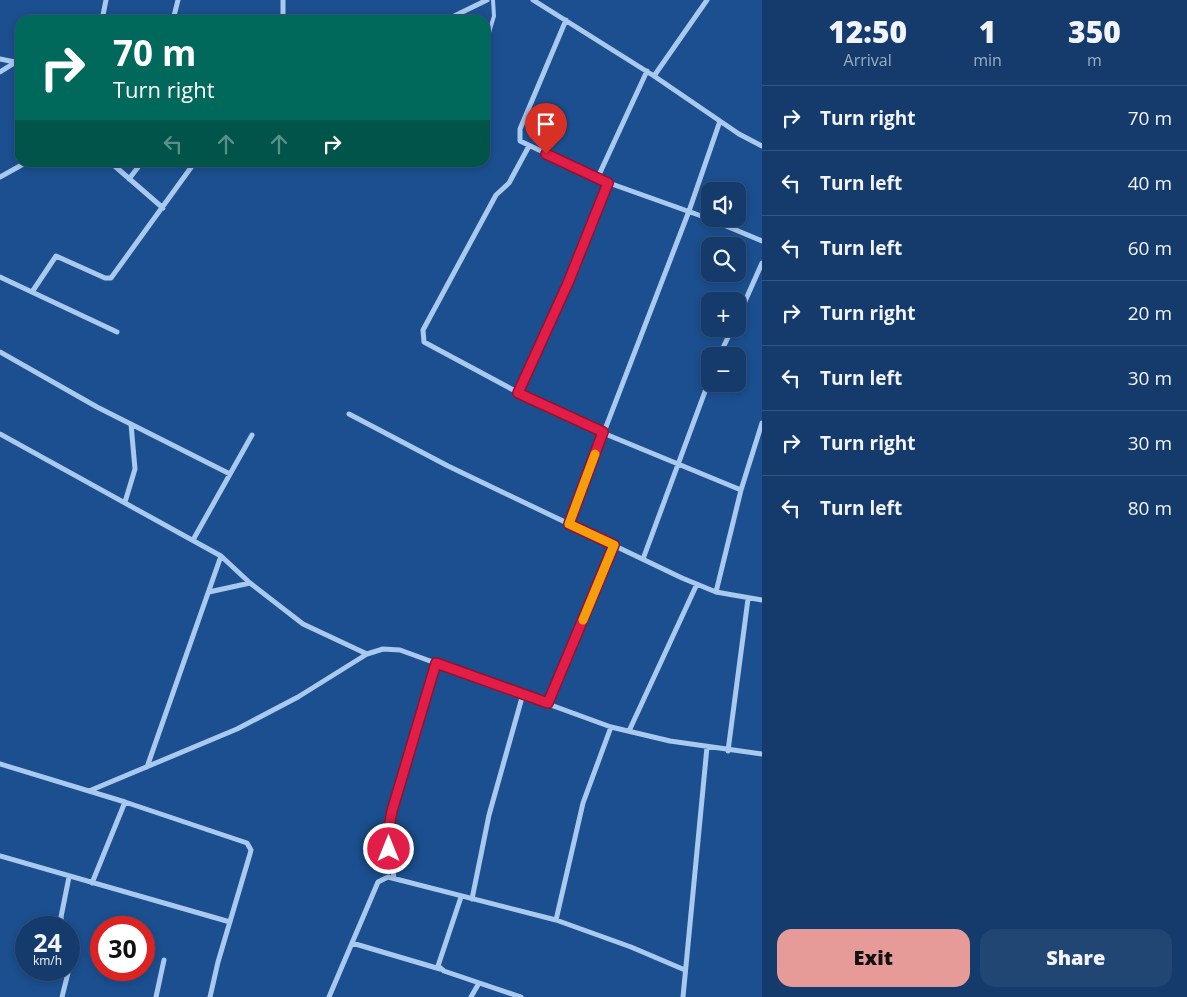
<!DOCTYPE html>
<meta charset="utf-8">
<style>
:root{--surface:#143b6b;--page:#214673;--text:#f1f3f6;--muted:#9dadc1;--line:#33557e;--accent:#e69b98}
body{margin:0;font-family:"Open Sans",sans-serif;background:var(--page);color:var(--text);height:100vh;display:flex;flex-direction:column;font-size:19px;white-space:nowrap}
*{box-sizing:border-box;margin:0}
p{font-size:16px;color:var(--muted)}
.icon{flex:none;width:28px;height:28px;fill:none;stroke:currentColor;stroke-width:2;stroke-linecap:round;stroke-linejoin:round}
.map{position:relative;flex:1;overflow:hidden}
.drawer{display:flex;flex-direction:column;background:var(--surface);width:425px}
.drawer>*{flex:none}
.hud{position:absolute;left:15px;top:15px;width:475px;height:152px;border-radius:15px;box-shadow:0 2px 8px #0003,0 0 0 1px var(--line);background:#00695c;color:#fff;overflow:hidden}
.tools{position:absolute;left:701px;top:182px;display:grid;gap:10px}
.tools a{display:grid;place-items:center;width:45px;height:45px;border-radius:10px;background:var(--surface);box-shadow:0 2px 8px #0003,0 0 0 1px var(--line);font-size:25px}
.speed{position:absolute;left:15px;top:916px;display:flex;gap:10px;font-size:25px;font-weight:700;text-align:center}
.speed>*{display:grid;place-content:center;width:65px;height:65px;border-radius:50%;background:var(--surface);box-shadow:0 2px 8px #0003,0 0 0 1px var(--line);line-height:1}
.speed small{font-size:12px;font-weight:400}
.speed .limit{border:8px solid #d22;background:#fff;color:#111}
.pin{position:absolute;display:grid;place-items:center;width:42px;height:42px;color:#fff;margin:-51px -21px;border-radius:50% 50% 50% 0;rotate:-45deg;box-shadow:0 0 5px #0007}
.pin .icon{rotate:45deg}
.me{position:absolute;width:55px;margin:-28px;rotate:0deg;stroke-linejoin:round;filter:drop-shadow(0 0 4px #0008)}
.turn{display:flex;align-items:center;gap:18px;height:105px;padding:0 15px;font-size:22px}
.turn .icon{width:65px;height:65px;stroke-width:2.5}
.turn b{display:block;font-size:35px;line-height:42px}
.lanes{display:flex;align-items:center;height:48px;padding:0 15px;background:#0003;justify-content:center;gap:25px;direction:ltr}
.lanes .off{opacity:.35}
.eta{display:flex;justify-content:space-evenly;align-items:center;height:85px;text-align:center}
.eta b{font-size:30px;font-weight:800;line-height:35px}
.action{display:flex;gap:10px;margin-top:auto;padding:10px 15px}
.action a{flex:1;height:58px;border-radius:15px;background:var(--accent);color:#111;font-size:20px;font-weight:800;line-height:58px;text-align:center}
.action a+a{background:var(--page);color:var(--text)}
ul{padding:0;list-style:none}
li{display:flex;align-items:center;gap:15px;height:65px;padding:0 15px;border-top:1px solid var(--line)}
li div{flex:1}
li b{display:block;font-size:19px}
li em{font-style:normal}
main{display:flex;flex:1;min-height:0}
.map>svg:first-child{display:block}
</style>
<main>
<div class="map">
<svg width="762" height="997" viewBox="0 0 762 997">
<rect width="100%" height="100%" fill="#1b4f8f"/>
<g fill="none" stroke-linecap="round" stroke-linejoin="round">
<path stroke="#a9c9ee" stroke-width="4" d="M485 46 494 16 493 0"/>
<path stroke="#a9c9ee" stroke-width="5" d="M283 0V18
M533 0 654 76 739 134 762 146
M102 20 106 0
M173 20 178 0
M446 20 487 0
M566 20 520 129V141L609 183 707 218 762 241
M0 59 20 63
M0 72 16 62
M654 76 707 0
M529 146 509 183 496 195 423 330 424 342 519 393 603 433 741 490
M110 162 163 208
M0 177 27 162
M598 177 647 71
M129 179 142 162
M0 277 117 332
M32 292 56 256 105 278H111L195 162
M738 317 762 263
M0 352 97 407 230 474
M719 356 732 329
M519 393 568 283 609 183
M349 414 448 466 682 578 716 592 762 600
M0 434 221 556 250 583 303 624 367 654
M125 502 135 469 131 424
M569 523 689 211 720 121
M193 540 252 435
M643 559 710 378
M209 592 250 583
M716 592 741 490 762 423
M548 703 614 545
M629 731 697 584
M728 751 748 599
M0 764 125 802 247 843 251 850 250 854 218 962 210 997
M147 767 221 556
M89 791 237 729 298 697 367 654 383 649 400 650 611 727 670 741 762 754
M0 856 230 922
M394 878 388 833 389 821 436 663
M92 883 125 802
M461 897 438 966 444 971 521 997
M472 899 489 815 523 694
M556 920 583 803 611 727
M63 928 61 917 69 877
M352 943 440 969
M62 997 70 965 69 947
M156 997 164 960
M329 997 378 882 388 877 556 920 631 947 685 970
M471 997 479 983
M683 997 707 747"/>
</g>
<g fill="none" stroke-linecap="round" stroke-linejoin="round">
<defs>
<path id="route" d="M389 849 388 833 392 811 436 663 548 703 614 545 569 524 603 432 518 393 568 283 608 183 546 154"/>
</defs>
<use href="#route" stroke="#92132f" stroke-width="12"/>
<use href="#route" stroke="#e11d48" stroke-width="9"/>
<path stroke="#f59e0b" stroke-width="9" d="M583 620 614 545 569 524 595 454"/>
</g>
</svg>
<div class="tools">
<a><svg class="icon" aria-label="sound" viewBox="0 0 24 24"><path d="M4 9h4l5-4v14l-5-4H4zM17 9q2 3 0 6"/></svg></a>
<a><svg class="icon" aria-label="search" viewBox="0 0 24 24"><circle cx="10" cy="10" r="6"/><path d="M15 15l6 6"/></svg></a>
<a>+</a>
<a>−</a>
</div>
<div class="speed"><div>24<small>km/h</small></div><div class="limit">30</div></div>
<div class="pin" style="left:546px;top:154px;background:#d93025"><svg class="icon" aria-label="arrive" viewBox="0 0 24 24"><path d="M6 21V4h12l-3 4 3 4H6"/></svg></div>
<svg class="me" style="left:389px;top:849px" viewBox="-20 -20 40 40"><circle r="17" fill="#e11d48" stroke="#fff" stroke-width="3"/><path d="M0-11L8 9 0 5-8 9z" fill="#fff"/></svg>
<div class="hud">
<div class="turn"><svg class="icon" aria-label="right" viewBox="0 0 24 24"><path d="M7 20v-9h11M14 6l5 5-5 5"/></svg><div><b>70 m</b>Turn right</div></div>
<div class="lanes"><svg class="icon off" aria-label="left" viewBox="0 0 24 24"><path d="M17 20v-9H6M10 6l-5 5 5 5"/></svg><svg class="icon off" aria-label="ahead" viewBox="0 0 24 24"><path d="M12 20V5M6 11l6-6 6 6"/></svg><svg class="icon off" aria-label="ahead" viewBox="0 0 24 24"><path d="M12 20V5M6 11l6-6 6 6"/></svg><svg class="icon" aria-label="right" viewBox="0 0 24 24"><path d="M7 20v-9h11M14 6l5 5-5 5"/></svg></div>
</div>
</div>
<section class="drawer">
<div class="eta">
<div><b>12:50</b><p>Arrival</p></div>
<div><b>1</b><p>min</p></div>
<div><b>350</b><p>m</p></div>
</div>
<ul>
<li><svg class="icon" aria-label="right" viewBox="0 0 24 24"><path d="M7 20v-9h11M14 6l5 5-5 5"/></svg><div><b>Turn right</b></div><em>70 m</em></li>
<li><svg class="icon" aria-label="left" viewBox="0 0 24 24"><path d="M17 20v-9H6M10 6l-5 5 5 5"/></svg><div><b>Turn left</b></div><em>40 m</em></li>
<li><svg class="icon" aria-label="left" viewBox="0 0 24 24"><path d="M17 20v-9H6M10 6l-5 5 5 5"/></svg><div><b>Turn left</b></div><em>60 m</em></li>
<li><svg class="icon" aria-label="right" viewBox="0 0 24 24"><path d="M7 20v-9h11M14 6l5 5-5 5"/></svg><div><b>Turn right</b></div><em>20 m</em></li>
<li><svg class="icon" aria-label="left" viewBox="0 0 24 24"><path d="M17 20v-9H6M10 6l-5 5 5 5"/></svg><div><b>Turn left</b></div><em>30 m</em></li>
<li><svg class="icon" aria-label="right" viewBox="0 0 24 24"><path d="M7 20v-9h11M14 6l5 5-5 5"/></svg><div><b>Turn right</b></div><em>30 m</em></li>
<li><svg class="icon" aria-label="left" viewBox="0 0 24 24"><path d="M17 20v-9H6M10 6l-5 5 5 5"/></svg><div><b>Turn left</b></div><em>80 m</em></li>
</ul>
<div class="action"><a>Exit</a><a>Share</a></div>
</section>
</main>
